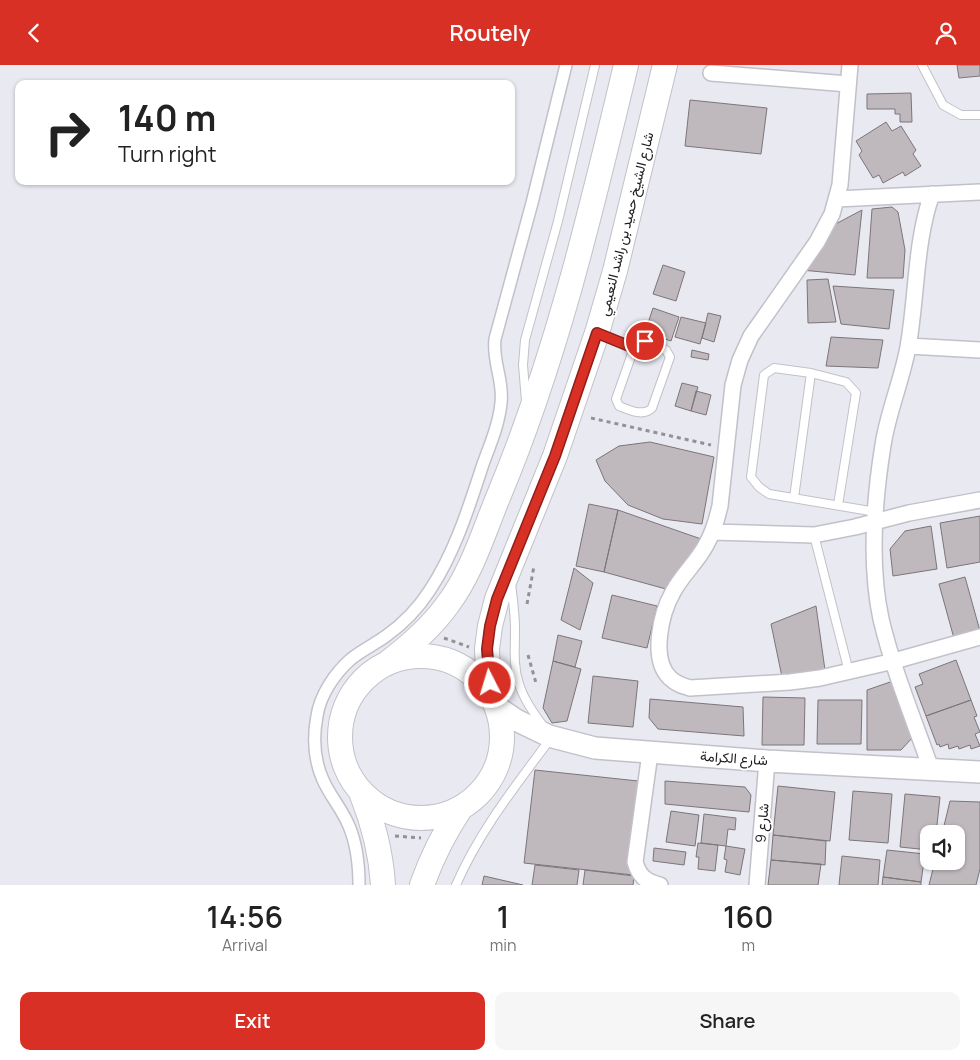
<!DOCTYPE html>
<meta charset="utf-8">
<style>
:root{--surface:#fff;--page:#f6f6f6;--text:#222;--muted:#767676;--accent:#d93025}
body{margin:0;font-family:Manrope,Vazirmatn,sans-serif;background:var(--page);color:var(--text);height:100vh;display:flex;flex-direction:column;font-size:19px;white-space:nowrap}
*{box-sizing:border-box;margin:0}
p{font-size:16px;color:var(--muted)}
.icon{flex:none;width:28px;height:28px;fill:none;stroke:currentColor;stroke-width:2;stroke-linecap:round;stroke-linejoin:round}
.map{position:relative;height:820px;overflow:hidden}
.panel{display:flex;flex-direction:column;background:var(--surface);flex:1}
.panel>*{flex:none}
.banner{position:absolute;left:15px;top:15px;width:500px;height:105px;border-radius:10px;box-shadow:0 1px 4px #0004;background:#fff;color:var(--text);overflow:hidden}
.controls{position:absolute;left:920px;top:760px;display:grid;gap:10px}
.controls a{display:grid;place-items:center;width:45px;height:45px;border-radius:10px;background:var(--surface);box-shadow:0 1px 4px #0004;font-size:25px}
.pin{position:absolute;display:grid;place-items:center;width:42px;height:42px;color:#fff;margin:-21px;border:2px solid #fff;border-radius:50%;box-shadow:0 1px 5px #0007}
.me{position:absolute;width:55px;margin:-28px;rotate:355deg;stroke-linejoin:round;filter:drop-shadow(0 0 4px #0008)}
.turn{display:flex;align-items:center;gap:18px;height:105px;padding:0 20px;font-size:22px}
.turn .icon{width:65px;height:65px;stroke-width:2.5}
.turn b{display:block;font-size:35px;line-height:42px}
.eta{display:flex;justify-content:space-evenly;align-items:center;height:85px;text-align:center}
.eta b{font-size:30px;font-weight:600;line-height:35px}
.cta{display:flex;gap:10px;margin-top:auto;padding:10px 20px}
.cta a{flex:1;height:58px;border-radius:10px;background:var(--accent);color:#fff;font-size:20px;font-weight:600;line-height:58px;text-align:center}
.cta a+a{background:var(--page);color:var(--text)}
header{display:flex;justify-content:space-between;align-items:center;height:65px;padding:0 20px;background:var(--accent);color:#fff;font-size:22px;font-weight:600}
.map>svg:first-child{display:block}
</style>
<header><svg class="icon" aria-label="back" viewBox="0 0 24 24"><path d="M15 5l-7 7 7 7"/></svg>Routely<svg class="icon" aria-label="person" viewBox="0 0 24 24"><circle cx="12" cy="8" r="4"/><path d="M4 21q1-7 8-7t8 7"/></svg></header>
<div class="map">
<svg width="980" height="820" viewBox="0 0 980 820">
<rect width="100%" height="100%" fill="#e9e9f1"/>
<path fill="#bfb9be" stroke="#7c757a" d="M957 0H980V11L959 13Z
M911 28 912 57H900V49H895V44H867V29Z
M690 35 767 43 761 89 685 81Z
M886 57 892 66 901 61 916 85 913 89 921 101 905 111 903 107 883 118 879 110 873 113 859 90 862 86 856 76Z
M892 142 898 147 905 185 903 213H867L872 144Z
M862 145 855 210 801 205 828 163Z
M663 200 685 207 676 236 653 229Z
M828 214 836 257 808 258 807 215Z
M833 221 894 225 889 264 841 259Z
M653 243 679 252 671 276 645 267Z
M708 248 721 251 714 277 702 273Z
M681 252 706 258 700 279 675 272Z
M831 272 883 275 878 303 826 301Z
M692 285 709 289 708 295 691 292Z
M682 318 698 322 691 346 675 341Z
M696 326 711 330 706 350 691 346Z
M650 377 714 392 702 459 663 454 628 440 605 416 596 395 619 381Z
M589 439 618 445 604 507 576 501Z
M618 445 704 475 666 524 604 507Z
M980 451V497L947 503 940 458Z
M931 461 937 504 893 511 890 484 905 466Z
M574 503 593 518 580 565 561 555Z
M965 512 980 566 955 577 939 519Z
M612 530 657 541 647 583 602 573Z
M816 541 825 605 782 612 771 559Z
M558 570 582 576 575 602 553 596Z
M956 595 971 635 926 651 915 622 923 619 919 609Z
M553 596 581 604 567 656 552 658 543 643Z
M593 611 638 616 633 662 588 658Z
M893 616 913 672 901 685H867V625Z
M763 632 805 633 804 680H762Z
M650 634 743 642 744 671 658 664 649 653Z
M818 635H862L861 679H817Z
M971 635 977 651 974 652 980 667 975 669 980 681 971 684 970 680 959 684 958 681 949 684 948 679 940 682 939 679 937 680 926 651Z
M535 705 638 716 633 810 524 798Z
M665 716 745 722 751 730 749 747 665 739Z
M778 721 835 727 830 776 773 770Z
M853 726 892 729 888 778 849 775Z
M905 729 940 732 936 769H929V785L900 782Z
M950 736 980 737V804L976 820H929L935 796H956V769H942Z
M671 746 699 750 695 781 666 777Z
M704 749 736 753 735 765 728 764 726 781 701 778Z
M773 770 826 776 825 800 771 795Z
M698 778 718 780 715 806 698 804 699 792H696Z
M726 781 745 784 740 810 725 807 727 795 724 794Z
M654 783 686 787 684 800 653 796Z
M887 785 925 789 921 817 883 812Z
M842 791 880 795 878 820H839Z
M771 795 821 799 818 820H768Z
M535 800 579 805 577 820H532Z
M585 805 634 811 633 820H583Z
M484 811 523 820H482Z
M883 812 921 817V820H882Z"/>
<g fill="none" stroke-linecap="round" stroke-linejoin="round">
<defs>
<path id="service" d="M922 0 943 40 961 50H980
M599 269 634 283
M642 276H645L666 285 670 292 652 343C643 352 629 345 619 341L616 334 634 283Z
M526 336 523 300 525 275 558 156 595 0
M794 433 811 308
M838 440 856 328 846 317 811 308 774 303 764 310 751 412 759 422 769 429 876 447
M814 470 849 607
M511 519C513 534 515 550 515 565 515 584 513 601 519 619 524 635 534 649 544 662
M456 820C479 767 514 723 548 677L549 672"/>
<path id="pedestrian" d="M359 820C359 800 357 780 349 761 342 744 330 731 323 715 314 695 313 672 317 651 320 630 335 608 351 594 362 585 375 579 386 571 403 559 419 542 430 525 455 487 469 442 483 399 490 380 499 359 501 338 504 316 492 296 495 274L532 138 566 0"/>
<path id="minor" d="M850 0 840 120 832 149 817 177 751 271 740 295 733 320 720 441C717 454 713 468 706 480 697 497 682 510 673 527 661 548 650 594 670 613 676 619 683 621 690 623L790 617 820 613 894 596 980 572
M711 8 848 19
M837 134 980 127
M909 281 980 285
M713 467 814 470 855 462 909 448 980 435
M650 688 635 797C639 811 646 817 660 820
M931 704C914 655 893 605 881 554 869 498 874 436 883 380 888 347 902 315 908 282 917 232 915 176 932 129
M757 820 767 696"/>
<path id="secondary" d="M497 642 516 655 549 671 595 683 767 696 980 707"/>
<path id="primary" d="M340 672a81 81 0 1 1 162 0a81 81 0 1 1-162 0Z
M386 599C410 581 431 563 448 539 472 507 484 466 499 430 557 291 591 146 626 0
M491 630 488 607 487 584 490 561 497 534 555 391 597 268 615 206 665 0
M362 730C374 760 381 788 383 820
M422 820C432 792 444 768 460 744"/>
</defs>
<use href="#service" stroke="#c2c1c9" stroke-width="10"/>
<use href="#pedestrian" stroke="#c2c1c9" stroke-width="14"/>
<use href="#minor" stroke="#c2c1c9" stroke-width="18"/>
<use href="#secondary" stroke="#c2c1c9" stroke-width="24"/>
<use href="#primary" stroke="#c2c1c9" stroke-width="26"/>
<path stroke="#919197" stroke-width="3" stroke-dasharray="4 4" stroke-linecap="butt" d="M591 353 711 380
M527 539 534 501
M444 573 469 582
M528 590 536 618
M395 771 421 773"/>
<use href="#service" stroke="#fff" stroke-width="8"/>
<use href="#pedestrian" stroke="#fff" stroke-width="11"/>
<use href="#minor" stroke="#fff" stroke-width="15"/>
<use href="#secondary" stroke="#fff" stroke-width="21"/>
<use href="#primary" stroke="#fff" stroke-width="24"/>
</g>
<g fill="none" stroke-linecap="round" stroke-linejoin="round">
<defs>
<path id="route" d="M490 618 487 584 490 561 497 534 555 391 597 268 634 283 638 278 645 276"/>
</defs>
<use href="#route" stroke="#8d1f18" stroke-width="12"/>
<use href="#route" stroke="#d93025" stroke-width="9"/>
</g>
<g text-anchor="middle" stroke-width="4" stroke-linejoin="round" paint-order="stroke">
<g font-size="14" fill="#1c1c1f" stroke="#fff">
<text transform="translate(626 159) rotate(-76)" y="5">شارع الشيخ حميد بن راشد النعيمي</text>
<text transform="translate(734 693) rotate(4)" y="5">شارع الكرامة</text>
<text transform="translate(762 758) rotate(-85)" y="5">شارع 9</text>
</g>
</g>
</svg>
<div class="controls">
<a><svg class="icon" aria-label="sound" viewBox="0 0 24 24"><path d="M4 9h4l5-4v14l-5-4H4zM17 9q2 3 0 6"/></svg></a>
</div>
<div class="pin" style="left:645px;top:276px;background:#d93025"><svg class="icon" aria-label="arrive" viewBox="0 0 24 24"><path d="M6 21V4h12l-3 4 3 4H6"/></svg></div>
<svg class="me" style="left:490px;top:618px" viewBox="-20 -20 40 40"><circle r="17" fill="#d93025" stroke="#fff" stroke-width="3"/><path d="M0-11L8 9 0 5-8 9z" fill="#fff"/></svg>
<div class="banner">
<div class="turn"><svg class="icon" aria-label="right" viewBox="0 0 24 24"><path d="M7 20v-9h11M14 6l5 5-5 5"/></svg><div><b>140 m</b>Turn right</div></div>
</div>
</div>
<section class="panel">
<div class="eta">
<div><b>14:56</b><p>Arrival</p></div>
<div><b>1</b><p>min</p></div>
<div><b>160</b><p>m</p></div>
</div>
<div class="cta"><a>Exit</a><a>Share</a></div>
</section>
